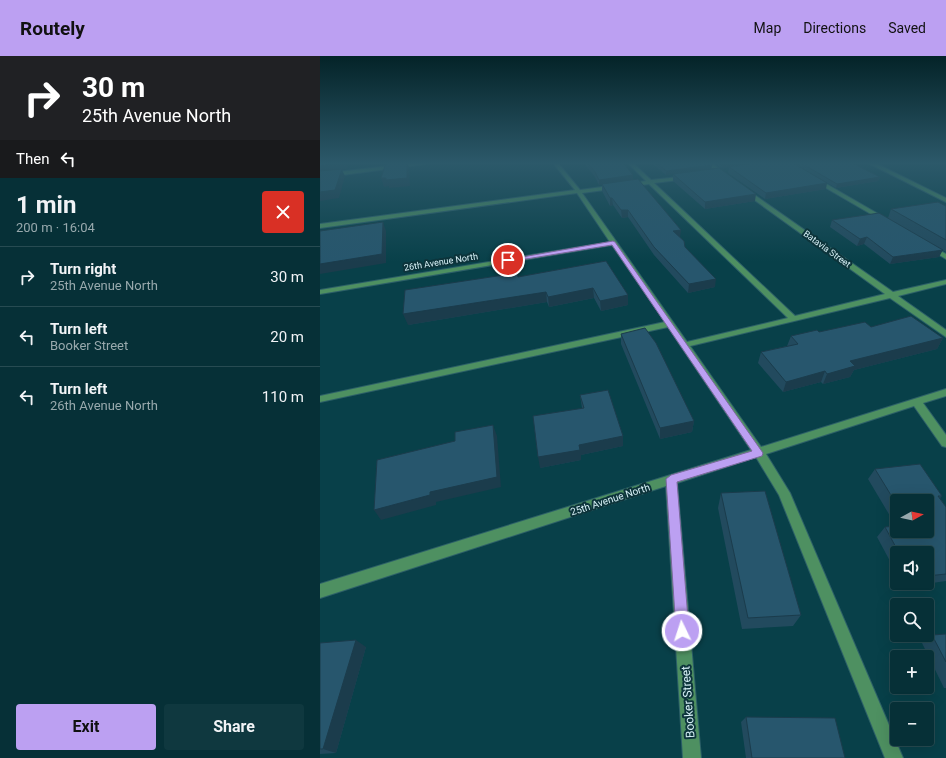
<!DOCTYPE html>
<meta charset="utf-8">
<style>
:root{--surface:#063037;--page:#0f383f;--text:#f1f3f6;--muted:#98a9ad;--line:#274b52;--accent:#bca0f2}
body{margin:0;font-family:Roboto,sans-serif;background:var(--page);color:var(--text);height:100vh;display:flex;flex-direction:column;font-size:15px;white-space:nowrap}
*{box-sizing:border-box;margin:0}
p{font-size:13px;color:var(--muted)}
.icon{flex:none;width:22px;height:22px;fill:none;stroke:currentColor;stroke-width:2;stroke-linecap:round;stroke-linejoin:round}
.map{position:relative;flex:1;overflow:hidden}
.details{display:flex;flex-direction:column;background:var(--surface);width:320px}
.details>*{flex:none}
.banner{background:#202124;color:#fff;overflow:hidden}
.needle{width:26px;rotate:82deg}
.controls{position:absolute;left:570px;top:438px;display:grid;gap:8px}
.controls a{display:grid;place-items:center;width:44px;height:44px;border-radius:4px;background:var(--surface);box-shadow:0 4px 16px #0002,0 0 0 1px var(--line);font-size:20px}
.pin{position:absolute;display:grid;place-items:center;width:34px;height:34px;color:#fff;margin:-17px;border:2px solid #fff;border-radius:50%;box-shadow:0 1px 4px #0007}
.me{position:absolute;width:44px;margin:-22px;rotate:356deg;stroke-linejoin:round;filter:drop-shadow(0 0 3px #0008)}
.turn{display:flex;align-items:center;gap:14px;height:84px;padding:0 16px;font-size:18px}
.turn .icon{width:52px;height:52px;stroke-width:2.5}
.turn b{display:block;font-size:28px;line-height:34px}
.then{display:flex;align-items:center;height:38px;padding:0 16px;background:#0003;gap:8px;font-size:15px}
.round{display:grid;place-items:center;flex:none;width:42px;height:42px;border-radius:4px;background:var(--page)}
.headline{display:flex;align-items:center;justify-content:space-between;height:68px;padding:0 16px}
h1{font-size:24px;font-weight:700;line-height:30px}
.button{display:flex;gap:8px;margin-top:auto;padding:8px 16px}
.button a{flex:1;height:46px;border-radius:4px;background:var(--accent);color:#111;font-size:16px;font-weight:700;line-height:46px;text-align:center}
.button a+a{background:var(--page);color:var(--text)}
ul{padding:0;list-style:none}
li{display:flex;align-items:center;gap:12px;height:60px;padding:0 16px;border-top:1px solid var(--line)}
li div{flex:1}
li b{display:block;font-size:15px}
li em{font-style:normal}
header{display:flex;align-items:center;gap:24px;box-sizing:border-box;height:56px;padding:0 20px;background:var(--accent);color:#111}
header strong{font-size:19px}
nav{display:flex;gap:22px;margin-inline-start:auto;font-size:14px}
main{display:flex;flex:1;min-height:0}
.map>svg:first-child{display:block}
</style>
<header>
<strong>Routely</strong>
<nav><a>Map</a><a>Directions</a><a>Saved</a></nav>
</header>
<main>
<section class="details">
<div class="banner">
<div class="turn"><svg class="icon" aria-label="right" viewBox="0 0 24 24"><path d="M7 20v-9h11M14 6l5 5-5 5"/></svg><div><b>30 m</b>25th Avenue North</div></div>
<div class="then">Then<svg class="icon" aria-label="left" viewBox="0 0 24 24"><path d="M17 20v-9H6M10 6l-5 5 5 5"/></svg></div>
</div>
<div class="headline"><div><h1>1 min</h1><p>200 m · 16:04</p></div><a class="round" style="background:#d93025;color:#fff"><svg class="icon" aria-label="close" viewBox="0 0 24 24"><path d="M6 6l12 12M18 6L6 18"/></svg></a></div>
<ul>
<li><svg class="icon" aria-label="right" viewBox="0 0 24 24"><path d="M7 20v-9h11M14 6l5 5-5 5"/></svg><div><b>Turn right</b><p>25th Avenue North</p></div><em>30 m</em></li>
<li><svg class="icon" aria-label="left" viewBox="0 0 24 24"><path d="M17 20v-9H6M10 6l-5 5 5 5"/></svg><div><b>Turn left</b><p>Booker Street</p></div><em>20 m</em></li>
<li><svg class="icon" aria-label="left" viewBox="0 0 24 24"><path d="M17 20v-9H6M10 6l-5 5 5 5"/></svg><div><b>Turn left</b><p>26th Avenue North</p></div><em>110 m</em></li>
</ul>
<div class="button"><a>Exit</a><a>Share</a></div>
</section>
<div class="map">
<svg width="626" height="702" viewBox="0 0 626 702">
<rect width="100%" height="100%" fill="#084049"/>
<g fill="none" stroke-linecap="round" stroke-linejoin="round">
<defs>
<path id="minor" d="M94 107H112L0 122V118Z
M233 107H238L260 134 326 125 308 107H313L331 124 368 120 366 123 334 127 475 260 565 238 422 135V133H426L573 236 626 224V228L578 240 626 274V281L570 242 370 290 441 391 626 333V340L603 347 626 379V391L622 390 594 350 446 398 470 437 583 702H565L459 439 436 401 357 427 381 702H363L346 430 0 542V528L431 394 348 271 0 346V340L345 266 292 189 0 238V234L290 186 257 137 0 172V168L255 134ZM329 128 468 262 367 286 262 137Z
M386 107H392L408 120 403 121Z
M548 107H555L626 142V146Z
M496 122 567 163 568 164 563 165 494 125V123Z
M610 189 626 198V203L608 192 607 191Z"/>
</defs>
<use href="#minor" stroke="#2d6068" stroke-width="2"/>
<use href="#minor" fill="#4e9061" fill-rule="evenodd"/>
</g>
<path fill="#224a5e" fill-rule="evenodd" d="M264 107H303L313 123 360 182 365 191 395 231 368 237 334 199 308 161 302 162 293 149 290 150 282 135V128L279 129 275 121Z
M332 107H390L392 109 391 113 435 145 385 153 353 125V118L346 119Z
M395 107H473L506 133 445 143 408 117 409 111 401 112Z
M473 107H532L560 121 558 125 516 132Z
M626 150V196L622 194 619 201 570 208 544 188 537 190 510 171 512 164 568 162 571 153Z
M286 205 308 239V249L281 255 274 242 229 251 227 246 88 269 198 221Z
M551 271 623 282 617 293 534 314 530 321 503 328 501 326 463 336 438 307 441 296 467 290 471 280 499 276Z
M301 278 374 365 372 376 340 383 301 288Z
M260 339 303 380V390L261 399V404L220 412 262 352Z
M555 413 622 440 620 442 626 451V525L584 531 582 527H607V497H577V518L557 481 565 471 576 470 548 423ZM577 445 607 475H577Z
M401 437 481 559 473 570 422 573 398 452Z
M626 578V632H624L602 587 612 579Z
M0 587 46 591 16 697 0 698Z
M426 661 525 702H426L421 666Z"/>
<path fill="#1b3c4c" d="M15 107H29L27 113 22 114 25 120 19 142 0 145V110Z
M87 107H88L89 112 90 130 69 132V130L64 131 61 122Z
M408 107H434L401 112 402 108Z
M392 109 391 113 346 119V115Z
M313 119V124L279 129V124Z
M560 121 558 125 516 132 517 128Z
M507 127 506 133 445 143 446 137Z
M436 138 435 145 385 153V146Z
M290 142H292L293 149 290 150Z
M301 154H308V161L302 162Z
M63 166 66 175V207L0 218V208Z
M361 174 360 182 353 175Z
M547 181 544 188 537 190 540 183Z
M623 194 619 201 570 208 573 201Z
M396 223 395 231 368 237 369 228Z
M273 232 274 242 229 251 228 241Z
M226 236 227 246 88 269 83 258Z
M308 239V249L281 255 280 245Z
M623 282 617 293 534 314 530 321 503 328 507 318 530 305Z
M505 315 501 326 463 336 466 326Z
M374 365 372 376 340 383V372Z
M173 369 177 380 181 431 116 446V449L61 464 54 454 110 436Z
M303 380V390L261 399V404L220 412 218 401 259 389Z
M36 584 46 591 16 697 3 693Z"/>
<path fill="#27566d" stroke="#1b3c4c" d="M0 107H15L0 110Z
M66 107H87V122L66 124V122H61Z
M268 107H303L313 119 279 124 275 116Z
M337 107H390L392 109 346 115Z
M433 107H473L507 127 446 137 409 111Z
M481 107H532L560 121 517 128Z
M399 112 436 138 385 146 353 118Z
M22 113 15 134 0 136V115Z
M318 123 361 174 353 175 364 185 365 191 396 223 369 228 334 191 308 154H301L292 142H290L282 128Z
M618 146 626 150V184L571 153Z
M559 157 623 194 573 201 547 181 540 183 512 164Z
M63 166 62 198 0 208V175Z
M286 205 308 239 280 245 273 232 228 241 226 236 83 258 85 234 197 217 198 221Z
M591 260 623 282 530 305 535 310 507 318 505 315 466 326 441 296 478 288 471 280 497 274 499 276 545 266 551 271Z
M325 272 336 287 374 365 340 372 301 278Z
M288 334 303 380 259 389 260 394 218 401 213 360 264 352 260 339Z
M173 369 177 421 110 436V439L54 454 57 404 135 385V376Z
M600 408 622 440H618L626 451V518L607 520V497H579L565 471 577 470V475H607V445H577V449L555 413Z
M445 435 481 559 428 562 401 437Z
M626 578V606L612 579Z
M36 584 3 693H0V587Z
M426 661 515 662 525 702H432Z"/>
<linearGradient id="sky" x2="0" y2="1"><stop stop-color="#042328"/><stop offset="0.52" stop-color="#2c596a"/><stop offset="1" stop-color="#2c596a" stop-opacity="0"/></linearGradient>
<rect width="626" height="206" fill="url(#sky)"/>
<path fill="#bca0f2" stroke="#7a689d" d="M293 185 295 186 443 397 442 400 357 426 369 575 367 580 362 582 358 580 356 575 346 423 351 419 432 395 292 189 188 206 185 204Z"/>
<g text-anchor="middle" stroke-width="4" stroke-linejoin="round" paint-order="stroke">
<g font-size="9" fill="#d8f1f7" stroke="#0d343b">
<text transform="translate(507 193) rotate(36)" y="3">Batavia Street</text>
<text transform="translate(121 206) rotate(-9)" y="3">26th Avenue North</text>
</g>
<g font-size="10" fill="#d8f1f7" stroke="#0d343b">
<text transform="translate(290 443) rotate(-18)" y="4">25th Avenue North</text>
</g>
<g font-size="12" fill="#d8f1f7" stroke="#0d343b">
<text transform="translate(368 646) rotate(-94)" y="4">Booker Street</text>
</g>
</g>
</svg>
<div class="controls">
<a><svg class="needle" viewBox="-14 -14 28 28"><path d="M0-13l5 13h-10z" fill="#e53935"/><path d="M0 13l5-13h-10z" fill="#98a9ad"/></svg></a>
<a><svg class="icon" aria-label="sound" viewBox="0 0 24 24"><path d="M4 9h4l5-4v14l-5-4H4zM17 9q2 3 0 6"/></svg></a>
<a><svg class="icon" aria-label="search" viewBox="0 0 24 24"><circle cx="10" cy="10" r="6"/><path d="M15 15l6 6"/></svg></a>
<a>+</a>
<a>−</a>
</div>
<div class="pin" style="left:188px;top:204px;background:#d93025"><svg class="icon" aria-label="arrive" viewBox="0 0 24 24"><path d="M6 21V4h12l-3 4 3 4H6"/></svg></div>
<svg class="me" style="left:362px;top:575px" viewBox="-20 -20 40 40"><circle r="17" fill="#bca0f2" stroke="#fff" stroke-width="3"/><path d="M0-11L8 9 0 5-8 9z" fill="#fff"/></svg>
</div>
</main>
